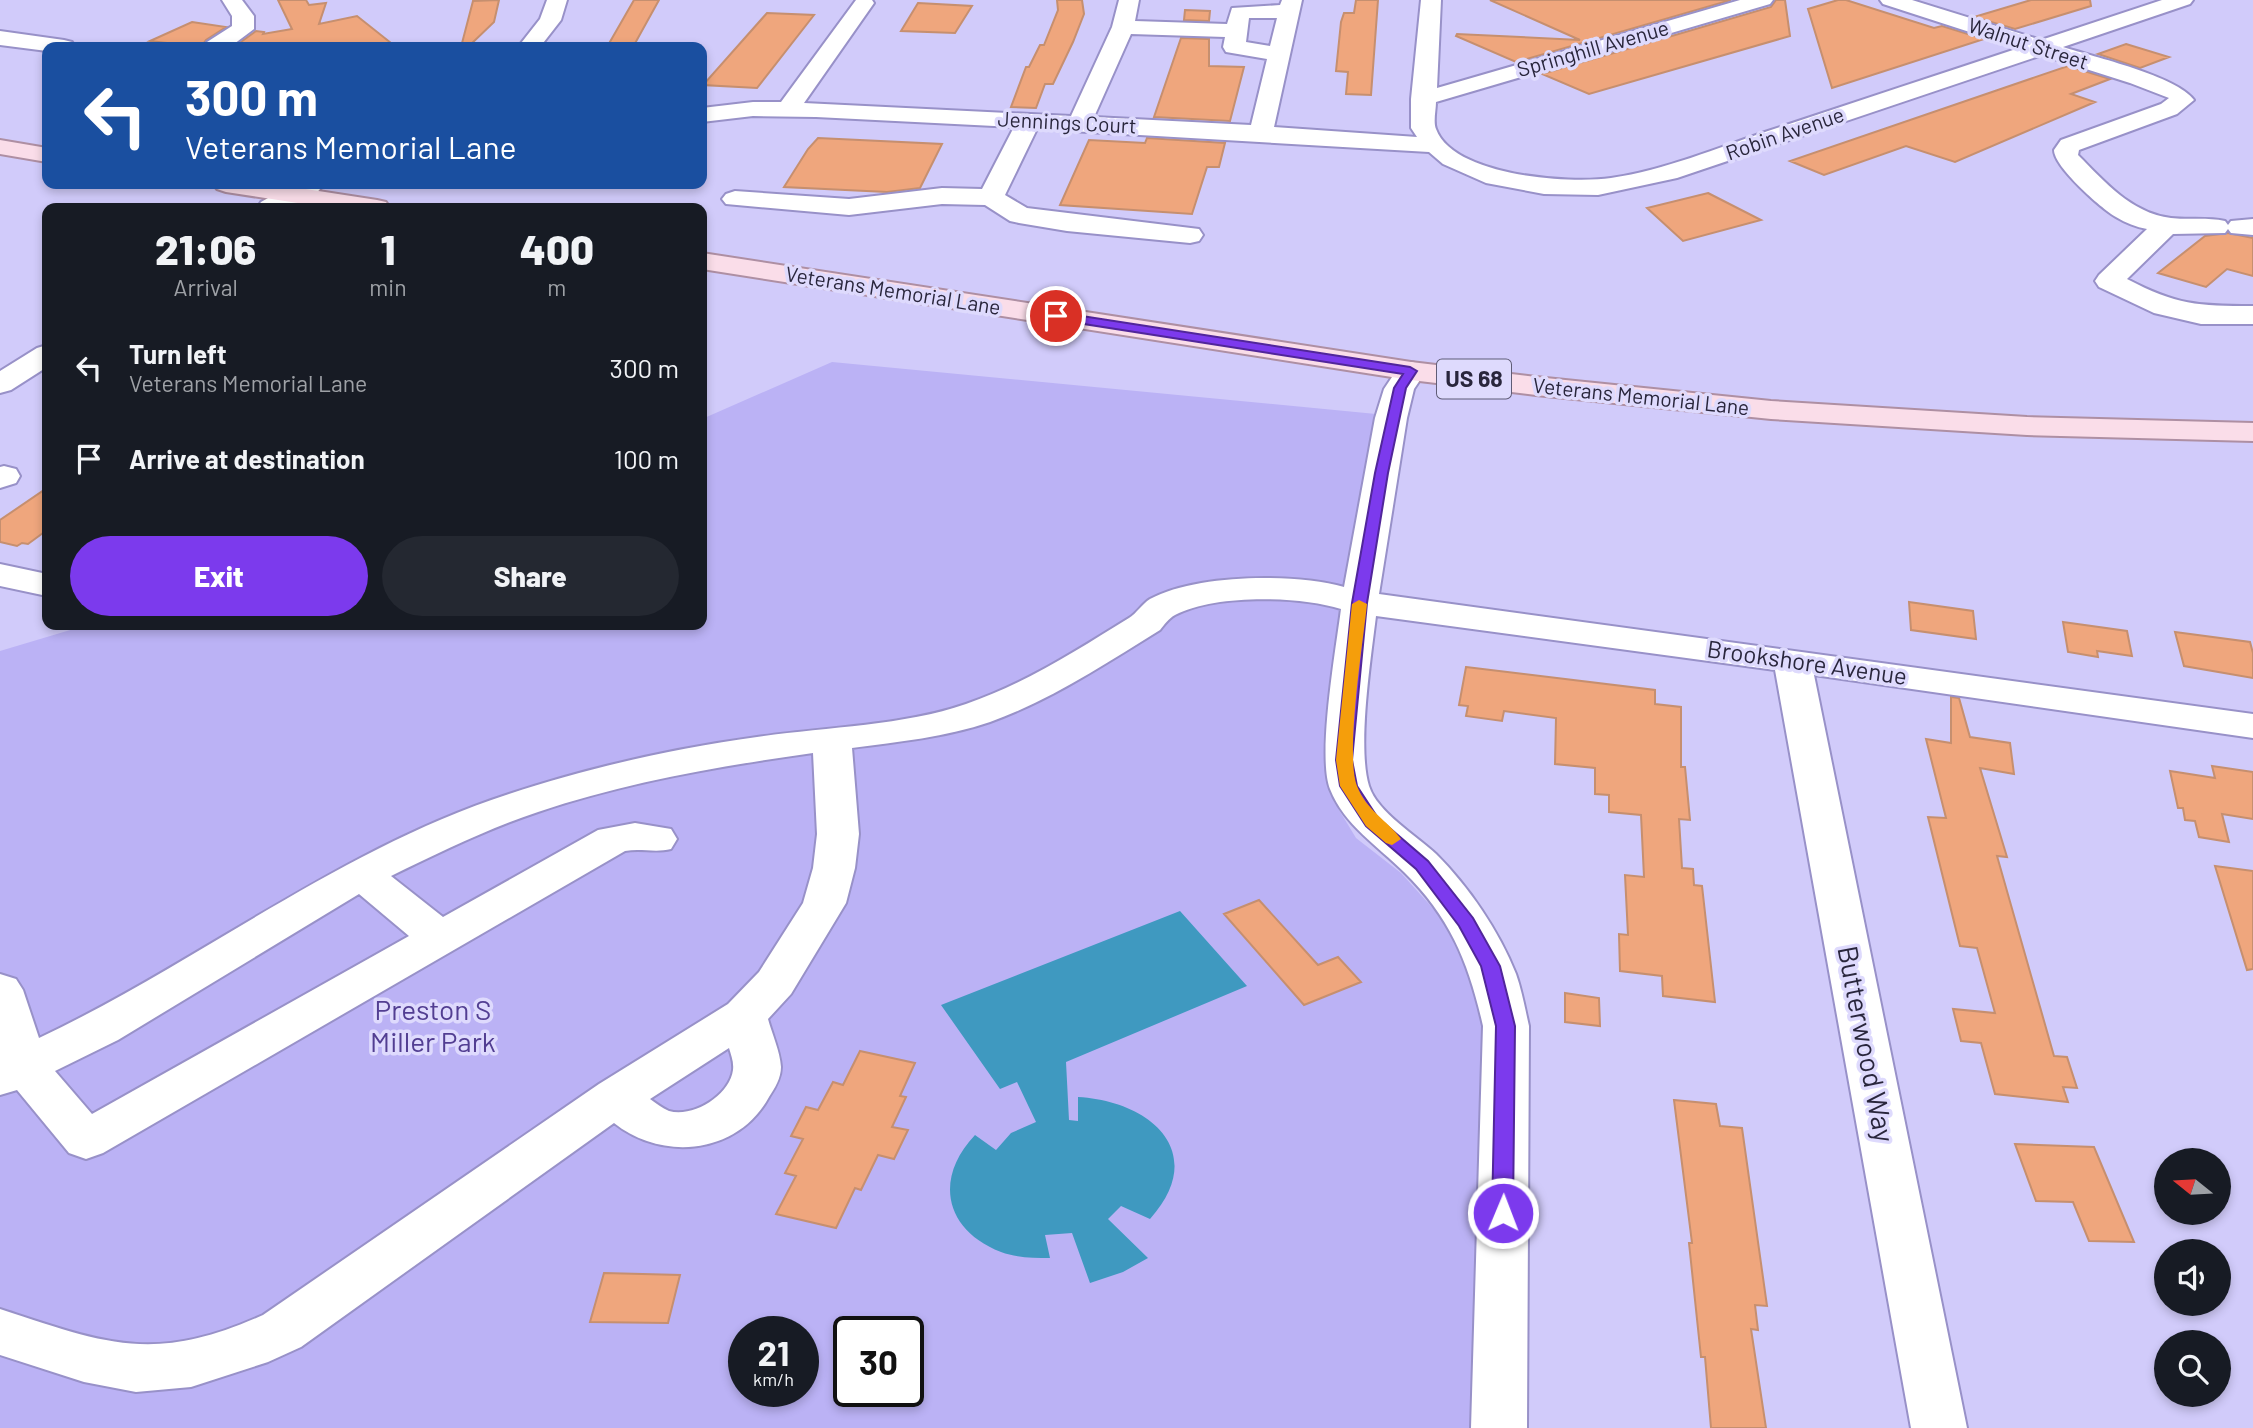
<!DOCTYPE html>
<style>
:root{--surface:#171b24;--page:#242831;--text:#f1f3f6;--muted:#9ea1a6;--accent:#7c3aed}
body{margin:0;font-family:Barlow,sans-serif;background:var(--page);color:var(--text);height:100vh;display:flex;flex-direction:column;font-size:26px;white-space:nowrap}
*{box-sizing:border-box;margin:0}
p{font-size:23px;color:var(--muted)}
.icon{flex:none;width:38px;height:38px;fill:none;stroke:currentColor;stroke-width:2;stroke-linecap:round;stroke-linejoin:round}
.map{position:relative;flex:1;overflow:hidden}
.panel{position:absolute;left:42px;top:203px;width:665px;height:427px;display:flex;flex-direction:column;background:var(--surface);border-radius:14px;box-shadow:0 4px 10px #0003}
.panel>*{flex:none}
.banner{position:absolute;left:42px;top:42px;width:665px;height:147px;border-radius:14px;box-shadow:0 4px 10px #0003;background:#1a4fa0;color:#fff;overflow:hidden}
.needle{width:46px;rotate:288deg}
.buttons{position:absolute;left:2154px;top:1148px;display:grid;gap:14px}
.buttons a{display:grid;place-items:center;width:77px;height:77px;border-radius:50%;background:var(--surface);box-shadow:0 4px 10px #0003;font-size:35px}
.speed{position:absolute;left:728px;top:1316px;display:flex;gap:14px;font-size:35px;font-weight:700;text-align:center}
.speed>*{display:grid;place-content:center;width:91px;height:91px;border-radius:50%;background:var(--surface);box-shadow:0 4px 10px #0003;line-height:1}
.speed small{font-size:18px;font-weight:400}
.speed .limit{border:4px solid #111;border-radius:10px;background:#fff;color:#111}
.pin{position:absolute;display:grid;place-items:center;width:60px;height:60px;color:#fff;margin:-30px;border:4px solid #fff;border-radius:50%;box-shadow:0 2px 7px #0007}
.me{position:absolute;width:77px;margin:-38px;rotate:1deg;stroke-linejoin:round;filter:drop-shadow(0 0 5px #0008)}
.turn{display:flex;align-items:center;gap:24px;height:147px;padding:0 28px;font-size:32px}
.turn .icon{width:91px;height:91px;stroke-width:2.5}
.turn b{display:block;font-size:49px;line-height:60px}
.eta{display:flex;justify-content:space-evenly;align-items:center;height:119px;text-align:center}
.eta b{font-size:42px;font-weight:800;line-height:49px}
.button{display:flex;gap:14px;margin-top:auto;padding:14px 28px}
.button a{flex:1;height:80px;border-radius:42px;background:var(--accent);color:#fff;font-size:28px;font-weight:800;line-height:80px;text-align:center}
.button a+a{background:var(--page);color:var(--text)}
ul{padding:0;list-style:none}
li{display:flex;align-items:center;gap:21px;height:91px;padding:0 28px}
li div{flex:1}
li b{display:block;font-size:26px}
li em{font-style:normal}
.map>svg:first-child{display:block}
</style>
<div class="map">
<svg width="2253" height="1428" viewBox="0 0 2253 1428">
<rect width="100%" height="100%" fill="#d1cbfa"/>
<path fill="#bbb2f5" fill-rule="evenodd" d="M832 362 1376 414 1325 765 1333 800 1356 838 1401 873 1439 915 1469 959 1486 1028 1476 1428H0V651L87 625H702V419ZM744 1332H803V1391H744ZM849 1332H908V1391H849Z"/>
<path fill="#3f99c0" d="M1180 911 1247 986 1066 1062 1069 1120 1078 1121V1097C1150 1101 1210 1152 1150 1219L1121 1206 1108 1219 1148 1258 1123 1272 1090 1283 1072 1233 1045 1235 1050 1258C1034 1258 1017 1258 1001 1252 944 1230 934 1178 975 1135L996 1150 1011 1133 1036 1122 1017 1082 1000 1089 941 1005Z"/>
<path fill="#efa67d" stroke="#c68f6f" stroke-width="2" d="M278 0H306L309 5 326 3 319 24 357 16 396 47H234L256 31 264 32 263 34 292 29Z
M499 0 494 22 468 47H461L473 1Z
M634 0H659L633 47H607Z
M1057 0H1082L1084 14 1073 42 1053 84H1045L1036 108 1011 107 1026 67H1029L1040 45H1044L1058 10Z
M1356 0H1378L1371 95 1346 94 1348 72 1336 71 1341 22 1344 13H1354Z
M1490 0H1731L1516 62 1456 36 1457 34 1580 40Z
M1776 0H1785L1790 36 1589 94 1542 74 1771 7Z
M1838 0H1846L1934 28 1942 26 1984 39 1832 88 1808 9Z
M2031 0H2090L2091 6 2015 29 1974 17Z
M918 3 972 6 955 33 901 31Z
M1185 10 1210 11 1209 21 1184 20Z
M767 13 814 15 757 88 703 85Z
M192 22 226 27 206 40 201 47 150 41Z
M1181 38 1209 39V66L1244 67 1230 121 1154 117Z
M2126 44 2169 57 2140 68 2098 54Z
M2068 66 2110 79 2071 94 2095 102 1955 162 1906 146 1824 175 1790 161Z
M818 138 942 144 920 188 887 192 784 187 808 149Z
M1147 138 1225 143 1219 167H1207L1192 214 1060 205 1089 140 1145 143Z
M1708 193 1761 220 1683 241 1647 208Z
M2228 233 2253 238V276L2227 269 2206 287 2158 273 2205 236Z
M47 488V530L28 544 22 543 17 546 0 542V520Z
M1909 602 1973 611 1976 639 1911 630Z
M2063 622 2127 631 2132 656 2097 651 2098 657 2068 652Z
M2175 632 2250 642 2253 653V678L2184 666Z
M1466 667 1655 690V704L1681 707V767H1685L1690 820 1679 819 1682 868 1693 869 1694 885 1702 886 1715 1002 1663 996 1662 976 1620 971 1619 934 1628 935 1625 875 1644 877 1641 815 1609 812V795L1595 794V768L1555 764 1556 718 1504 711 1502 721 1466 716 1468 706 1459 705Z
M1951 697 1959 698 1970 737 2010 743 2014 774 1980 768 2007 857 1997 856 2054 1056 2067 1057 2077 1088 2063 1087 2068 1102 1995 1094 1981 1043 1961 1041 1953 1009 1995 1013 1977 948 1960 946 1928 817 1946 818 1926 739 1951 743Z
M2212 766 2253 772V819L2222 814 2229 842 2199 837 2195 821 2185 820 2183 808H2178L2170 771 2215 778Z
M2215 866 2253 871V969L2247 970Z
M1259 900 1318 965 1338 957 1361 982 1304 1005 1224 914Z
M1565 993 1599 998 1600 1026 1565 1022Z
M860 1051 915 1063 900 1096 906 1097 892 1127 908 1130 894 1159 878 1155 861 1190 855 1188 836 1228 776 1214 796 1176 785 1173 803 1139 791 1136 806 1107 818 1110 833 1082 843 1085Z
M1674 1100 1716 1104 1720 1126 1742 1128 1767 1306 1755 1305 1758 1330 1751 1329 1766 1428H1711L1705 1357H1701L1689 1243H1692Z
M2015 1144 2094 1147 2134 1242 2089 1241 2073 1202 2036 1201Z
M604 1273 680 1275 668 1323 590 1322Z"/>
<g fill="none" stroke-linecap="round" stroke-linejoin="round">
<defs>
<path id="minor" d="M222 0H242L254 16V29L230 47H204L207 42 232 26V16Z
M547 0H567L561 20 540 47H518L540 19Z
M856 0H872L874 3 804 103 1071 116 1112 27 1119 0H1139L1135 21 1227 24 1232 8 1280 5 1282 0H1302L1274 127 1417 137 1411 128V99L1421 0H1441L1437 88 1740 0H1773L1770 4 1436 102C1436 110 1433 122 1436 129 1453 176 1569 184 1611 178 1665 170 1717 148 1768 131 1852 103 1935 76 2019 48L1883 4 1880 0H1912L2041 40 2162 0H2193L2190 4 2063 47C2094 57 2177 76 2194 100L2177 114 2079 150 2078 155C2105 182 2131 213 2171 218 2189 220 2208 217 2225 221L2228 225 2231 221 2253 219V235L2231 233 2228 229 2225 233 2173 234 2127 279C2177 305 2197 306 2253 306V324H2201L2154 313 2099 287 2095 281 2099 275 2147 229C2136 227 2126 223 2116 217 2101 208 2054 167 2054 150L2061 140 2161 104 2169 98 2130 83 2042 55 1677 178 1598 195 1544 194 1486 183 1443 164 1429 152 1037 129 1005 195 1027 208 1199 229 1203 235 1199 241 1190 243 1067 231 1019 223 1010 221 985 205 942 204 849 215 726 204 722 199 726 194 735 191 849 199 942 188 982 189 1014 127 816 117 753 116 702 122V108L753 102H781ZM1249 18H1277L1270 46 1246 42ZM1131 34 1225 37 1223 47 1226 52 1267 59 1251 125 1094 117Z
M0 31 64 40 72 42 75 47H47V51L0 45Z
M293 184H324C309 206 281 209 257 208L261 202Z
M47 345V367L11 390 0 393V371L37 348Z
M1411 362 1422 365 1426 371 1414 389 1407 418 1379 594 2253 714V738L1814 675 1967 1428H1911L1775 670 1376 616C1371 658 1357 747 1369 786 1377 812 1417 836 1436 854 1469 887 1499 931 1516 974 1522 991 1525 1009 1529 1026L1527 1428H1471L1483 1026C1469 964 1451 918 1404 872 1378 846 1344 825 1330 789 1317 756 1336 648 1341 609 1299 596 1215 594 1175 615 1169 618 1164 625 1160 630 1105 664 1051 700 990 722 946 737 898 742 852 748L859 834 855 868 846 903 791 994 768 1019C772 1034 780 1051 781 1067 781 1078 775 1088 769 1097 738 1154 663 1162 614 1123L301 1347 268 1362 191 1387 136 1392 84 1382 0 1355V1309C107 1344 154 1364 263 1315L599 1084 728 1004 759 972 803 903 813 868 817 834 813 753C720 766 627 782 538 812 487 829 439 853 391 876L443 917 598 830 635 823 671 829 677 839 671 849C655 853 641 848 625 851L103 1153 86 1159 69 1153 17 1090 0 1095V974L16 979 23 990 39 1038C198 963 339 849 509 794 587 768 676 748 757 737 824 727 903 726 966 704 1025 684 1077 650 1129 618 1137 613 1142 604 1150 599 1196 574 1295 573 1344 587L1375 418 1384 389 1400 365ZM359 894 409 936 92 1114 55 1071 118 1040ZM729 1048C731 1055 734 1062 733 1070 730 1095 693 1118 669 1111 662 1108 656 1103 650 1099Z
M4 466 16 469 20 476 16 483 0 488V467Z
M0 564 47 574V596L0 586Z"/>
<path id="major" d="M0 140 47 148V162L0 154Z
M213 184H273L377 200 386 202 390 208H330L226 192 217 189Z
M702 253 1411 362 1536 377 1771 401 2027 417 2253 423V441L2027 435 1771 419 1536 395 1411 380 702 269Z"/>
</defs>
<use href="#minor" stroke="#9891c8" stroke-width="4"/>
<use href="#major" stroke="#ae8fa3" stroke-width="4"/>
<use href="#minor" fill="#fff" fill-rule="evenodd"/>
<use href="#major" fill="#fadde9" fill-rule="evenodd"/>
</g>
<path fill="#7c3aed" stroke="#51269a" stroke-width="2" d="M1056 312 1410 367 1417 371 1406 388 1388 473 1367 603 1352 760 1357 786 1378 818 1428 861 1473 918 1500 966 1515 1026 1513 1213 1510 1219 1503 1222 1495 1219 1492 1213 1496 1026 1481 966 1459 926 1416 869 1366 826 1340 786 1336 760 1352 603 1375 473 1394 388 1403 374 1052 319 1050 316Z"/>
<path fill="#f59e0b" d="M1359 600 1367 604C1363 643 1345 755 1357 786 1366 810 1388 821 1401 839L1392 845 1386 843 1366 826 1340 786 1336 760 1352 604Z"/>
<g text-anchor="middle" stroke-width="7" stroke-linejoin="round" paint-order="stroke">
<g font-size="21" fill="#29263c" stroke="#dedafd">
<text transform="translate(2028 44) rotate(18)" y="7">Walnut Street</text>
<text transform="translate(1593 49) rotate(-16)" y="7">Springhill Avenue</text>
<text transform="translate(1067 123) rotate(3)" y="7">Jennings Court</text>
<text transform="translate(1785 134) rotate(-19)" y="7">Robin Avenue</text>
<text transform="translate(893 291) rotate(9)" y="7">Veterans Memorial Lane</text>
<text transform="translate(1641 397) rotate(6)" y="7">Veterans Memorial Lane</text>
</g>
<rect fill="#dedafd" stroke="#5f5c76" stroke-width="2" x="1437" y="359.5" width="74" height="39" rx="5"/>
<g font-size="23" font-weight="bold" fill="#29263c">
<text x="1474" y="387">US 68</text>
</g>
<g font-size="24" fill="#29263c" stroke="#dedafd">
<text transform="translate(1807 663) rotate(8)" y="8">Brookshore Avenue</text>
</g>
<g font-size="28" fill="#523e92" stroke="#dedafd">
<text x="433" y="1020">Preston S<tspan x="433" dy="32">Miller Park</tspan></text>
</g>
<g font-size="28" fill="#29263c" stroke="#dedafd">
<text transform="translate(1866 1044) rotate(79)" y="10">Butterwood Way</text>
</g>
</g>
</svg>
<div class="buttons">
<a><svg class="needle" viewBox="-14 -14 28 28"><path d="M0-13l5 13h-10z" fill="#e53935"/><path d="M0 13l5-13h-10z" fill="#9ea1a6"/></svg></a>
<a><svg class="icon" aria-label="sound" viewBox="0 0 24 24"><path d="M4 9h4l5-4v14l-5-4H4zM17 9q2 3 0 6"/></svg></a>
<a><svg class="icon" aria-label="search" viewBox="0 0 24 24"><circle cx="10" cy="10" r="6"/><path d="M15 15l6 6"/></svg></a>
</div>
<div class="speed"><div>21<small>km/h</small></div><div class="limit">30</div></div>
<div class="pin" style="left:1056px;top:316px;background:#d93025"><svg class="icon" aria-label="arrive" viewBox="0 0 24 24"><path d="M6 21V4h12l-3 4 3 4H6"/></svg></div>
<svg class="me" style="left:1503px;top:1213px" viewBox="-20 -20 40 40"><circle r="17" fill="#7c3aed" stroke="#fff" stroke-width="3"/><path d="M0-11L8 9 0 5-8 9z" fill="#fff"/></svg>
<div class="banner">
<div class="turn"><svg class="icon" aria-label="left" viewBox="0 0 24 24"><path d="M17 20v-9H6M10 6l-5 5 5 5"/></svg><div><b>300 m</b>Veterans Memorial Lane</div></div>
</div>
<section class="panel">
<div class="eta">
<div><b>21:06</b><p>Arrival</p></div>
<div><b>1</b><p>min</p></div>
<div><b>400</b><p>m</p></div>
</div>
<ul>
<li><svg class="icon" aria-label="left" viewBox="0 0 24 24"><path d="M17 20v-9H6M10 6l-5 5 5 5"/></svg><div><b>Turn left</b><p>Veterans Memorial Lane</p></div><em>300 m</em></li>
<li><svg class="icon" aria-label="arrive" viewBox="0 0 24 24"><path d="M6 21V4h12l-3 4 3 4H6"/></svg><div><b>Arrive at destination</b></div><em>100 m</em></li>
</ul>
<div class="button"><a>Exit</a><a>Share</a></div>
</section>
</div>
